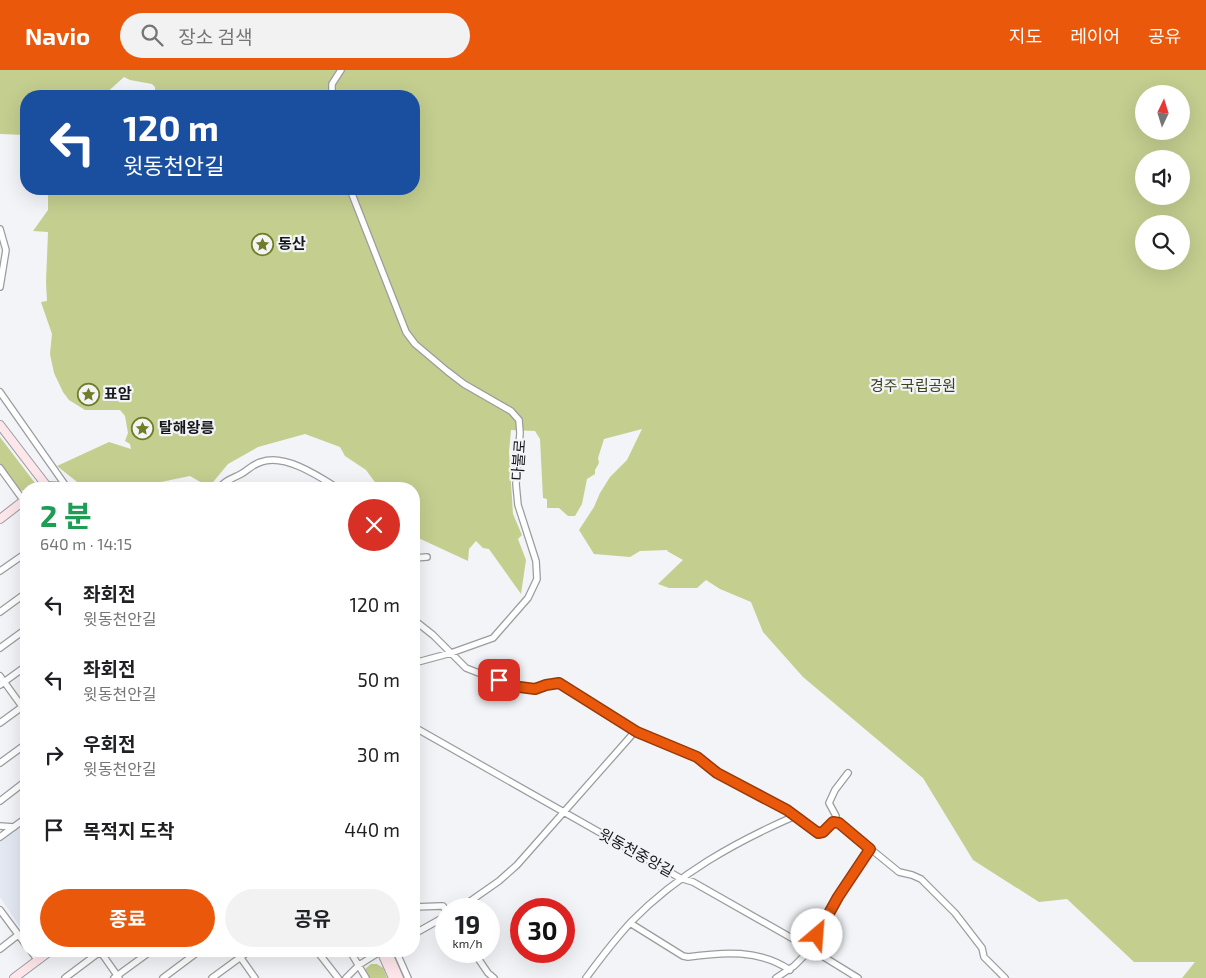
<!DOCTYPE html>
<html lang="ko">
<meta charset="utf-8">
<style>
:root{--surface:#fff;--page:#f2f2f2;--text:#202124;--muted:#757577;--accent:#ea580c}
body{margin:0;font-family:"Exo 2","Noto Sans KR",sans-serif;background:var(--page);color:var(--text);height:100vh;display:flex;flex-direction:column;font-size:19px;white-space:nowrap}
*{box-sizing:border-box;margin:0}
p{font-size:16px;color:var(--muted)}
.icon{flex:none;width:28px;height:28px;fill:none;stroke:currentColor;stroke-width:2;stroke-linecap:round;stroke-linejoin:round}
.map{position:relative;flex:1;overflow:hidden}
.panel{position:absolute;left:20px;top:412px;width:400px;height:475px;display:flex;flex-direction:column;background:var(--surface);border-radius:20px;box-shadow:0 5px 20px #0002}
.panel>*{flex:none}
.banner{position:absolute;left:20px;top:20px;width:400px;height:105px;border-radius:20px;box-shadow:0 5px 20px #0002;background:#1a4fa0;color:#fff;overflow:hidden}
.needle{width:32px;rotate:4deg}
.buttons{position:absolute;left:1135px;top:15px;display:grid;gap:10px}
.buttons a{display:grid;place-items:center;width:55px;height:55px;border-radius:50%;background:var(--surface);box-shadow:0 5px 20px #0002;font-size:25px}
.speed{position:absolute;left:435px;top:828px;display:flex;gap:10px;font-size:25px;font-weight:700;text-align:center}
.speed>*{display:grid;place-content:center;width:65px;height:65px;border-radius:50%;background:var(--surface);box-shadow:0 5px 20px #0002;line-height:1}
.speed small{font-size:12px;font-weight:400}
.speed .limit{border:8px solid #d22;background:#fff;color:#111}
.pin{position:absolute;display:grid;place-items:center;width:42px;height:42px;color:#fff;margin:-21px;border-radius:10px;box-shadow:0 2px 8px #0006}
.me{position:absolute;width:55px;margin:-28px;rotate:27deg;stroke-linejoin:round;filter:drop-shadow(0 0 4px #0008)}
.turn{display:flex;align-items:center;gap:18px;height:105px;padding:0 20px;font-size:22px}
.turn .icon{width:65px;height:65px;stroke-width:2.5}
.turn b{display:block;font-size:35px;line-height:42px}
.round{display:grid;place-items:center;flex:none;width:52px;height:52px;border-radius:26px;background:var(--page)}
.summary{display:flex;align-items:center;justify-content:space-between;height:85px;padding:0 20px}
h1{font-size:30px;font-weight:700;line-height:38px;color:#1e9e55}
.primary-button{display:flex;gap:10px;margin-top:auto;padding:10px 20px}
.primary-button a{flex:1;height:58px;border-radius:30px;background:var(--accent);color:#fff;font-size:20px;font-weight:700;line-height:58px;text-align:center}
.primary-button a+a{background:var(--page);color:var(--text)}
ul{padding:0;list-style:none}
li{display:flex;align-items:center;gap:15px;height:75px;padding:0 20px}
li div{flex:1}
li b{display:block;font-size:19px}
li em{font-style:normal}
header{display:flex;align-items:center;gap:30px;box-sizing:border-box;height:70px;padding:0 25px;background:var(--accent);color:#fff}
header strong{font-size:24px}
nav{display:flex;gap:28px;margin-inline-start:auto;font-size:18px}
.search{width:350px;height:45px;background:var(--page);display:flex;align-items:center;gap:12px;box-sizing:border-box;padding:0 18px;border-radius:28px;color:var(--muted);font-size:19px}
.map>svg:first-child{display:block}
</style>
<header>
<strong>Navio</strong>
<div class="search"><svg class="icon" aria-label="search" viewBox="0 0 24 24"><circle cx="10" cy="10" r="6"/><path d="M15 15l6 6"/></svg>장소 검색</div>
<nav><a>지도</a><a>레이어</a><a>공유</a></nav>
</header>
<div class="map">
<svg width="1206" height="908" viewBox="0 0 1206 908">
<rect width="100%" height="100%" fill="#f2f4f7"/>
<path fill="#e4e8f3" d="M26 750V866L0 827V770Z"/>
<path fill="#c4ce8f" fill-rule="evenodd" d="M0 0H1206V908H1182L1195 892H1134L1067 829 1039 832 973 790 923 708 803 607 763 562 751 532 720 519 706 510 697 518H669L658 514 683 490 667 481 668 480 640 481 630 487 594 484 579 460 594 437 600 423 610 407 627 390 642 359 604 369 598 388 599 393 595 400V404L587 409 582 434 575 446H568L559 438H547V429L543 428 540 369 535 361 511 360 509 382 513 444 522 465 518 469 526 490 521 524 489 479 483 478 476 471 469 479 468 491 414 466V419H380L366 400 345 386 340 377 305 364 258 377 228 394 209 417 190 406 161 412 158 419H86L57 396 109 372 131 379 130 374 125 371 128 363 125 346 120 340H85L69 330 63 322 54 303 50 284 52 264 41 232 47 231 46 212 48 162 33 161 48 140V119H414V26H155V17L152 14 130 10 124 7 103 26H26V65L0 64ZM1144 24H1181V61H1144ZM1144 89H1181V126H1144ZM1144 154H1181V191H1144Z
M0 367 35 413 34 418 26 419V421L18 420 0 394Z
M371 894H377L383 898 387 908H369L365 899Z"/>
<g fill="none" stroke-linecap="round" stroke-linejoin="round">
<defs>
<path id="street" d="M332 26V14L341 0
M350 119 406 262 415 274 447 301 464 314 511 341 519 350 520 363 516 414 518 435 536 491 537 509 528 528 493 568 451 583 414 593
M0 159 6 180 0 217
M0 322 68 419
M0 398 26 434
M46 415 70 416 83 419
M219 419C223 411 234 408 241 404 248 400 253 394 261 392 285 383 320 407 339 419
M414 488 427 487
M0 501 26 483
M0 542 26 523
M414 550 433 565 466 598 512 616 535 619 546 615 559 613 637 662 658 672 697 687 717 703 787 740 818 763 823 762 833 752 839 753 899 802 912 805 921 809 955 843 982 878 984 887 1005 908
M0 578 26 559
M0 606 26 642
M0 615 26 596
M0 653 26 634
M414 657 680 808 693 812 811 879 858 908
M0 693 26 674
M0 731 26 711
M835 753 836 746 829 733 835 720 848 703
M0 756 14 757
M0 767 26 748
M414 837 441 836H443L446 841
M459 839 499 811 517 795 631 666 634 660
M0 840 26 875
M630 853 683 886 688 887C723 882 759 879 790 900
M414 864 446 846
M0 879 18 865
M31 881 38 891
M100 881 119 908
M236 881 255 908
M317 881 338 908
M350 881 366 908
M396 881 408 908
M473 881 488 903 494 908
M65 908 101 881
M114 908 151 881
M163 908 199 881
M212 908 249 881
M346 908 359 895 381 881
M586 908C600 889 615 869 632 851 678 804 735 772 795 746
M776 908 794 896 811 879 827 844 870 779"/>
<path id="secondary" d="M0 355 49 419
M0 449 26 429
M381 881 393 908
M387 881 399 908
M14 908 50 881"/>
</defs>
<use href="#street" stroke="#9b9ca0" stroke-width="8"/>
<use href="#secondary" stroke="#9b9ca0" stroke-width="10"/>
<use href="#street" stroke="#fff" stroke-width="5.5"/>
<use href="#secondary" stroke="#fee7ea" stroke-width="8"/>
</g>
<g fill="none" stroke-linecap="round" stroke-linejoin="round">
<defs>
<path id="route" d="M499 610 512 616 535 619 546 615 559 613 637 662 697 687 717 703 787 740 818 763 823 762 833 752 839 753 870 779 838 827 817 865"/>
</defs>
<use href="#route" stroke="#983908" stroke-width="12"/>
<use href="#route" stroke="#ea580c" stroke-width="9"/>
</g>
<defs>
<symbol id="sight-ring" viewBox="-11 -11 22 22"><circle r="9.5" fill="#f2f4f7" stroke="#717c28" stroke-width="1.5"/><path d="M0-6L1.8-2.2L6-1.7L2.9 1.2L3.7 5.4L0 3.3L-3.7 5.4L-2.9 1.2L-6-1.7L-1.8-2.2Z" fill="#717c28"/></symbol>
</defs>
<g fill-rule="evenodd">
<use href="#sight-ring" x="250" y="162" width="25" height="25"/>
<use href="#sight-ring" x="76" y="312" width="25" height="25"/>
<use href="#sight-ring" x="130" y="346" width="25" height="25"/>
</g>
<g text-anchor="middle" stroke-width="4.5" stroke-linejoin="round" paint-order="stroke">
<g font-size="15" font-weight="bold" fill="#171819" stroke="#f2f4f7" text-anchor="start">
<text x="278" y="179">동산</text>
<text x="104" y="329">표암</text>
<text x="159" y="363">탈해왕릉</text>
</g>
<g font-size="15" fill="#3d421c" stroke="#f2f4f7">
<text x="913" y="321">경주 국립공원</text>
</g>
<g font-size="15" fill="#171819" stroke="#f2f4f7">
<text transform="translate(519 390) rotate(-86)" y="5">다불로</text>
<text transform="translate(636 783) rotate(29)" y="5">윗동천중앙길</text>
</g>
</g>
</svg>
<div class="buttons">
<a><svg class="needle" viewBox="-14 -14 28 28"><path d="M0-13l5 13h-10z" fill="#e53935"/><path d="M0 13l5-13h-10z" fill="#757577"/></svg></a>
<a><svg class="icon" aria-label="sound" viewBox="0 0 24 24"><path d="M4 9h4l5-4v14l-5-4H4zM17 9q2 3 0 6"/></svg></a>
<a><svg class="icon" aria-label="search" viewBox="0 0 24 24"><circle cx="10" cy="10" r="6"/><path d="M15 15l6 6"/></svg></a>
</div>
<div class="speed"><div>19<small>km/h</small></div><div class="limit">30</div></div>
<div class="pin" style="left:499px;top:610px;background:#d93025"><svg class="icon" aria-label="arrive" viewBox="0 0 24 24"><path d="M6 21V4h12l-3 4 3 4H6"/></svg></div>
<svg class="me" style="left:817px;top:865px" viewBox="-20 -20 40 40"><circle r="19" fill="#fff"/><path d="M0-13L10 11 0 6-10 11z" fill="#ea580c"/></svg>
<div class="banner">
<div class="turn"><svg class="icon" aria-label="left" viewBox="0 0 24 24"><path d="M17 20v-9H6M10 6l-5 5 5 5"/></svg><div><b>120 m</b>윗동천안길</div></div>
</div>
<section class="panel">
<div class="summary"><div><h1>2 분</h1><p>640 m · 14:15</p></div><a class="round" style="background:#d93025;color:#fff"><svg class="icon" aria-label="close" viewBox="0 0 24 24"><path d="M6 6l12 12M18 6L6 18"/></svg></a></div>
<ul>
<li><svg class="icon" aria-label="left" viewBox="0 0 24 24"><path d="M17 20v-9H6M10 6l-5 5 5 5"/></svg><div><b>좌회전</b><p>윗동천안길</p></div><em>120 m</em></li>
<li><svg class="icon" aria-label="left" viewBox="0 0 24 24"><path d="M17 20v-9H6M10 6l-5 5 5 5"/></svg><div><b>좌회전</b><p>윗동천안길</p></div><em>50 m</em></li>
<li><svg class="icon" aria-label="right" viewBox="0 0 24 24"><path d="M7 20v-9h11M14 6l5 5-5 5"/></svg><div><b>우회전</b><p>윗동천안길</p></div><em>30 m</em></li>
<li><svg class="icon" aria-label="arrive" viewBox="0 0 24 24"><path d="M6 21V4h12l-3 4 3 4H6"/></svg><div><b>목적지 도착</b></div><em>440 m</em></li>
</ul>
<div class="primary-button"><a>종료</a><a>공유</a></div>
</section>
</div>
